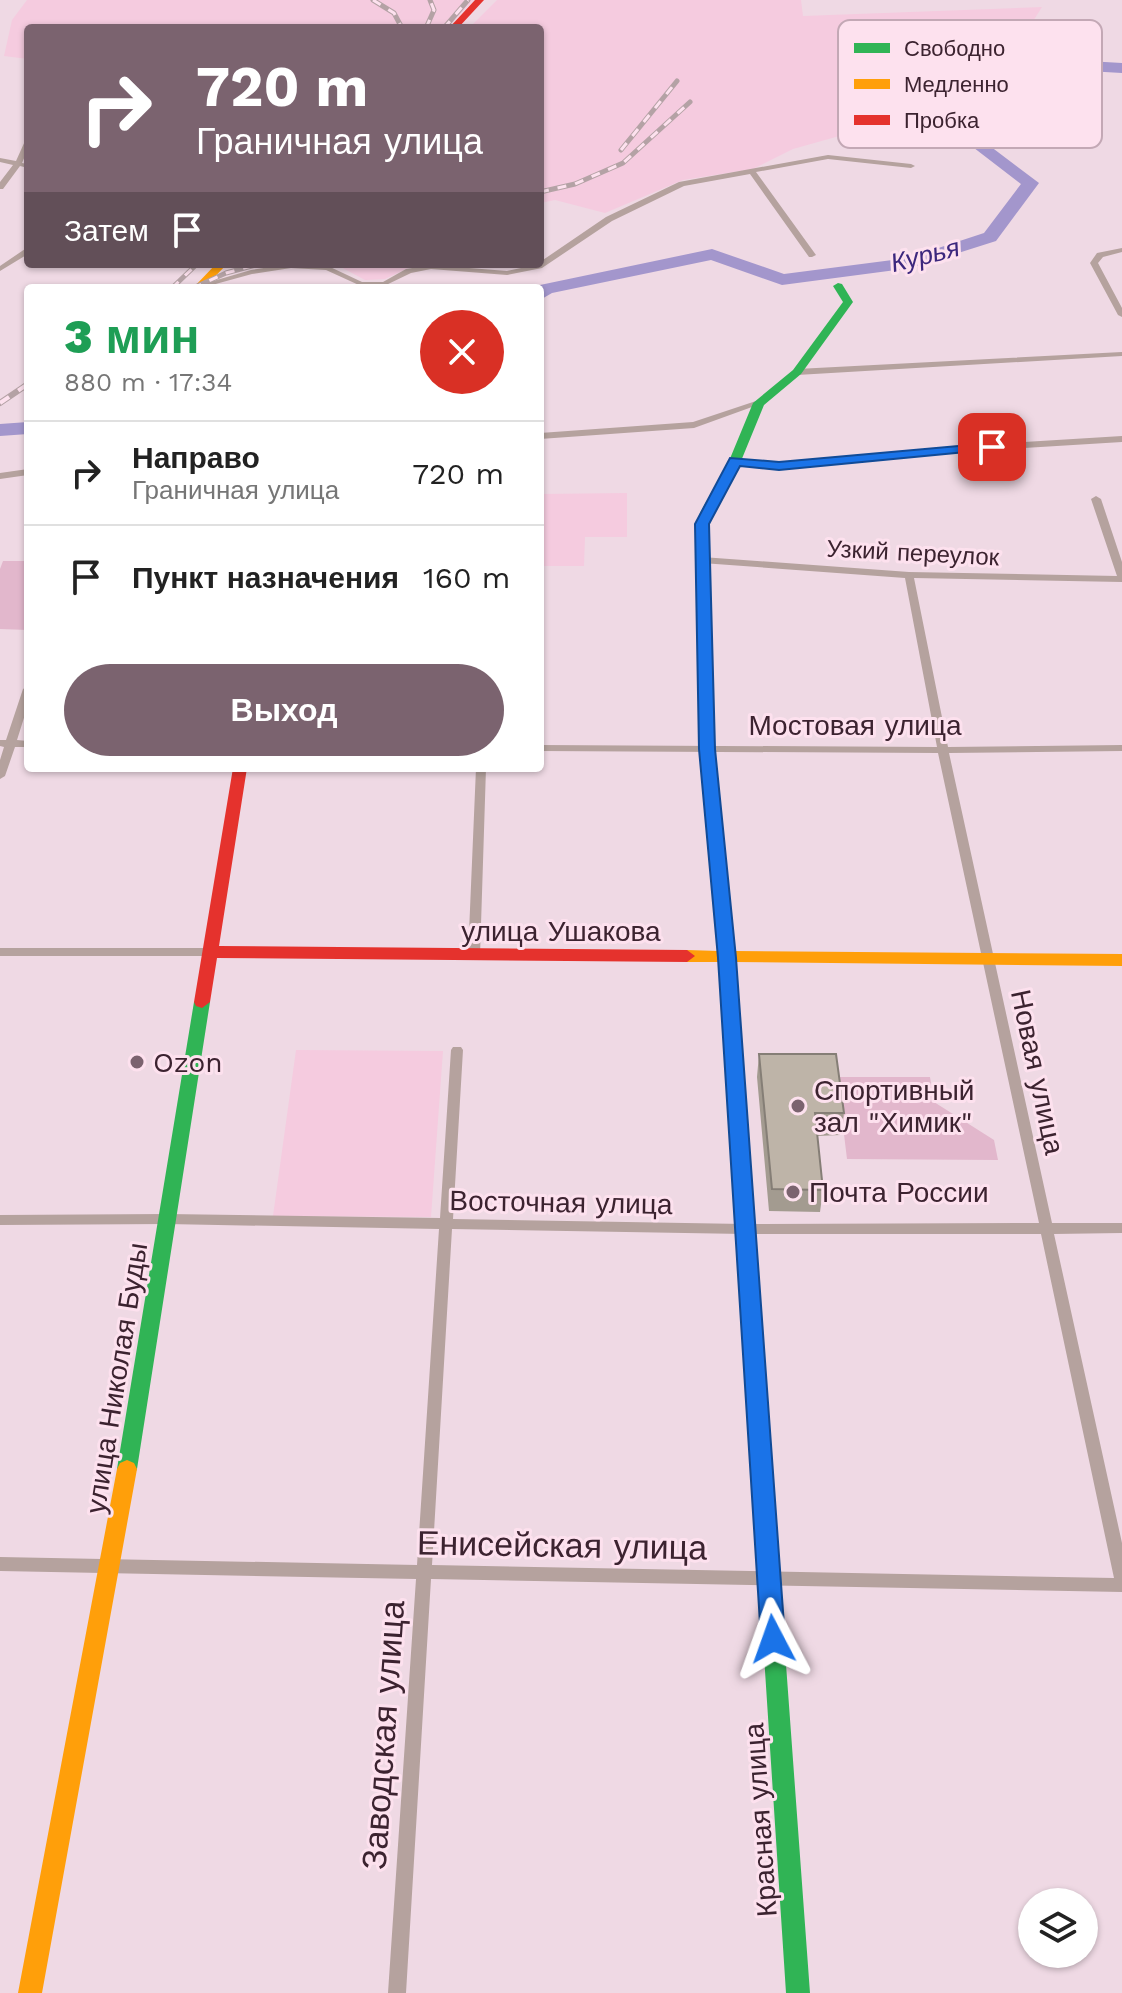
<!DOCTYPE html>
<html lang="ru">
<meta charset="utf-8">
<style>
:root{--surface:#fff;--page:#f6f6f6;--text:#222;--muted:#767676;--line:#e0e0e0;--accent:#7b636f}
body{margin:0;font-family:"Work Sans",sans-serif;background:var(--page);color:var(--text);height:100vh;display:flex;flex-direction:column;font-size:30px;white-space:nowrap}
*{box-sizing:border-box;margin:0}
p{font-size:26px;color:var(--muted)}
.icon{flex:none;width:44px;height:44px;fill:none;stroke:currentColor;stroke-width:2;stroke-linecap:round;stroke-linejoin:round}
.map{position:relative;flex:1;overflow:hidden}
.drawer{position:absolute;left:24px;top:284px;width:520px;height:488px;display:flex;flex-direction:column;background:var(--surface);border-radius:8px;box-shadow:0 2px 6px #0004}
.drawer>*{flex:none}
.top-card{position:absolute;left:24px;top:24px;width:520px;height:244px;border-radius:8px;box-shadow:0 2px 6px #0004;background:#7b636f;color:#fff;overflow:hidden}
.tools{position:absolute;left:1018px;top:1888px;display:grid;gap:16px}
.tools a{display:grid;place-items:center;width:80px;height:80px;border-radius:50%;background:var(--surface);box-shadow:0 2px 6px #0004;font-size:40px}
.pin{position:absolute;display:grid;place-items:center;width:68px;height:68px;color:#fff;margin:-34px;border-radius:16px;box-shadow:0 4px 12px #0006}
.me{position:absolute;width:88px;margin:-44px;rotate:356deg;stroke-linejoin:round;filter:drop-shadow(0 0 6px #0008)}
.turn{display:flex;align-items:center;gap:28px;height:168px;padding:0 40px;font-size:36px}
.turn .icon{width:104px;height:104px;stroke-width:2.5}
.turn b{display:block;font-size:56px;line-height:68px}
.then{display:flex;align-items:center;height:76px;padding:0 40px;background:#0003;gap:16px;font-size:30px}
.round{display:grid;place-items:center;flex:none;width:84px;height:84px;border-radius:42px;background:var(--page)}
.headline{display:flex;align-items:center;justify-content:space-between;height:136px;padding:0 40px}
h1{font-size:48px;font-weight:800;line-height:60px;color:#1e9e55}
.button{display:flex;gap:16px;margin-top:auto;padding:16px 40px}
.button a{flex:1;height:92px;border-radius:48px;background:var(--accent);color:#fff;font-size:32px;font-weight:800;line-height:92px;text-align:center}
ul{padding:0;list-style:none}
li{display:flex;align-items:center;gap:24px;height:104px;padding:0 40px;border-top:2px solid var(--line)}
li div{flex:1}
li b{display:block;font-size:30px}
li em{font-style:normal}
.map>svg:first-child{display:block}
</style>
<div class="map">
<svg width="1122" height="1993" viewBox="0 0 1122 1993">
<rect width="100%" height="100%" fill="#efd9e4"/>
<path fill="#f5cbdf" d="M27 0H474L447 28H28V59L4 56 12 20Z
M497 0H801L803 16 1042 7 997 78 925 127 875 126 793 149 753 169 683 180 605 213 555 200 540 203V28H469Z
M310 264H417L385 279 365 280 337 265Z
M627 493V537H585L584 566H540V494Z
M296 1050 443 1051 431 1217 273 1216Z"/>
<path fill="#e2b7cc" d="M3 561H28V630L0 629V569Z
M837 1077H930L934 1102 994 1140 998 1160 847 1159Z"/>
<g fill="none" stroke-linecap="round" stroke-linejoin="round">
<path fill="#a396cc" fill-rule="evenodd" d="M1070 60 1122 63V73L1070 70 1019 76 982 140 1039 183 996 241 911 268 782 285 711 260 552 293 540 300V288H536L540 285 712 249 784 274 908 258 984 233 1021 184 965 141 1009 69Z
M28 422V434L0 436V424Z"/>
<path fill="#b5a29e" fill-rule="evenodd" d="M28 139V149L22 163 28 164V168L20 166 3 189H0V182L13 165 0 162V158L16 161 25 141Z
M828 155 911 164 915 166 911 168 828 159 756 172 816 255 812 257H809L750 174 684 186 612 221 542 268 507 275 431 269 411 273 384 286H361L326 270 291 268 252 274 201 288 196 286 251 270 289 264 328 266 362 282H383L406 269 431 265 507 271 540 264V262L606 217 679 182Z
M1122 248V252L1103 257 1098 263 1122 308V317L1118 315 1090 263 1097 253Z
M25 249H28V254L0 271V266Z
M1122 352V356L797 375 793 372 797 369Z
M756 401 763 403 694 428 540 439V433L693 422Z
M1122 436V442L992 450 779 469 735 464 731 461 735 458 779 463 992 444Z
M28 469V475L0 479V473Z
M1096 496 1101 499 1122 562V582L914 578 948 747 1122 745V751L949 753 1052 1223H1122V1233L1054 1234 1122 1543V1592L431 1579 406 1993H388L416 1579 0 1571V1557L417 1565 439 1229 167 1224 0 1225V1215L167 1214 440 1218 451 1050 453 1047H461L463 1050 453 1219 744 1224 1039 1223 938 753 540 751V745L937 747 905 578 702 563 697 560 702 557 909 572 1117 576 1091 499ZM452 1229 744 1234H1041L1114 1578 432 1565Z
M28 686V705L17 740 28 741V747H15L5 776 0 779V760L4 747 0 746V740H6L23 689Z
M476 768H486L480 956 474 960 468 956Z
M0 948H209L215 952 209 956H0Z"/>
<path fill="#30b455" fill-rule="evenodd" d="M838 283 842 284 853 302 801 374 764 405 741 461 712 513 707 535 712 681 710 684H700L695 535 700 513 729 461 753 403 793 370 843 302 833 286Z
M202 996 210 1002 137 1469 134 1475 127 1478 120 1475 117 1469 194 1002Z
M745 1219 751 1221 754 1226 810 1993H786L736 1226 739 1221Z"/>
<path fill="#ff9f0a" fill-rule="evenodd" d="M216 264H227L204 288H193Z
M705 677 712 681 714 749 734 951 1122 954V966L735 962 754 1226 751 1231 745 1233 739 1231 736 1226 719 962H687L679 956 687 950 718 951 700 749 698 681Z
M127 1460 134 1463 137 1469 42 1993H18L117 1469 120 1463Z"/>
<path fill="#e5322d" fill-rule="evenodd" d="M475 0H484L458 28H449Z
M233 768H247L219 946 687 950 695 956 687 962 217 958 210 1002 202 1008 196 1006 194 1002Z"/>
<defs>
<path id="rail-far1" d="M373 0 394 13 402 28
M426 28 434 10 430 0
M444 28 468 0
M621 150 677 81
M540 192 575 184 623 163 690 102
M172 288 197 264
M193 288 226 273 259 264"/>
<path id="rail" d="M0 403 28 384"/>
</defs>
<use href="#rail-far1" stroke="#b4a2a5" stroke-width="5"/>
<use href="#rail" stroke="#b4a2a5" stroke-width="6"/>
<use href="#rail-far1" stroke="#fde1ee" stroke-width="3" stroke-dasharray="9" stroke-linecap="butt"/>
<use href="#rail" stroke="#fde1ee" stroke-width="4" stroke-dasharray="11" stroke-linecap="butt"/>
</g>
<path fill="#a39b90" d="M759 1054 844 1113 840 1135 817 1136 823 1190 820 1212 769 1211 757 1077Z"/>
<path fill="#beb4a8" stroke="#857e76" stroke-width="2" d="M759 1054H836L844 1113H815L823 1190 772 1189Z"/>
<path fill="#1a73e8" stroke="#114b97" stroke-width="2" d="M992 443 999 447 997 449 779 470 740 466 709 524 715 749 736 958 785 1639 782 1647 773 1650 765 1647 761 1639 718 958 699 749 695 524 730 458 779 462Z"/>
<g fill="#7b636f" stroke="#fde1ee" stroke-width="3">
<circle cx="137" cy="1062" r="8"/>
<circle cx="798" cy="1106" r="8"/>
<circle cx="793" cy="1192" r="8"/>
</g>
<g text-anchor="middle" stroke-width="6" stroke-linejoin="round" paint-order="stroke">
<g font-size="24" fill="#3c2330" stroke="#fde1ee">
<text transform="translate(913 553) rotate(3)" y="8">Узкий переулок</text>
</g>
<g font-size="26" font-style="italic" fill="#3c277d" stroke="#fde1ee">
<text transform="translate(925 255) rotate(-14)" y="9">Курья</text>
</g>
<g font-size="28" fill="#3c2330" stroke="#fde1ee">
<text x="855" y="735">Мостовая улица</text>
<text x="561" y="941">улица Ушакова</text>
<text transform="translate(1038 1072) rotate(78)" y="10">Новая улица</text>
<text transform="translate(561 1202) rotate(1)" y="10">Восточная улица</text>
<text transform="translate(116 1378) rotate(-81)" y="10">улица Николая Буды</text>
<text transform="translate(760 1820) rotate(-94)" y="10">Красная улица</text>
</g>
<g font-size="28" fill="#3c2330" stroke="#fde1ee" text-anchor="start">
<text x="153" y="1072">Ozon</text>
<text x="814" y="1100">Спортивный<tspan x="814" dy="32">зал "Химик"</tspan></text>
<text x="809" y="1202">Почта России</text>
</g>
<g font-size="34" fill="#3c2330" stroke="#fde1ee">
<text transform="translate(562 1545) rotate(1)" y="12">Енисейская улица</text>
<text transform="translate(383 1735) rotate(-86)" y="12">Заводская улица</text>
</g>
</g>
<rect x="838" y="20" width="264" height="128" rx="12" fill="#fde1ee" stroke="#c3a8b5" stroke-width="2"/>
<rect x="854" y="43" width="36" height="10" fill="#30b455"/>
<rect x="854" y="79" width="36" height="10" fill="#ff9f0a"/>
<rect x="854" y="115" width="36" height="10" fill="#e5322d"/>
<g font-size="22" fill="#3c2330">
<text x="904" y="56">Свободно</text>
<text x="904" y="92">Медленно</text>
<text x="904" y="128">Пробка</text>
</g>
</svg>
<div class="tools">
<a><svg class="icon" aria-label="layers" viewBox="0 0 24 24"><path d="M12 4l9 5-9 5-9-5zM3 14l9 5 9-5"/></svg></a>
</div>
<div class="pin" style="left:992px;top:447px;background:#d93025"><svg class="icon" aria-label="arrive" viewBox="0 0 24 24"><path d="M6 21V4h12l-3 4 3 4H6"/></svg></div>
<svg class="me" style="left:773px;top:1639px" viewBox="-20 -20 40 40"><path d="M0-17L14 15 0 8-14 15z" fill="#1a73e8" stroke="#fff" stroke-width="4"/></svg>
<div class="top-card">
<div class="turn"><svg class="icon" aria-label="right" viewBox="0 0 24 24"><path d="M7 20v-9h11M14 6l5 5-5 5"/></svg><div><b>720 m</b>Граничная улица</div></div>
<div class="then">Затем<svg class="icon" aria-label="arrive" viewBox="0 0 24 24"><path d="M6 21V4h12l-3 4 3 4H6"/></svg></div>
</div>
<section class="drawer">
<div class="headline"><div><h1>3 мин</h1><p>880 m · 17:34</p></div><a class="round" style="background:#d93025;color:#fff"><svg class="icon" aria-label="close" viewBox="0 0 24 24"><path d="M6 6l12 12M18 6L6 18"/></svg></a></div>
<ul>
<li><svg class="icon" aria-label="right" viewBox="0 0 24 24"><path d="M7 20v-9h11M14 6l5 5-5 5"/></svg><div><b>Направо</b><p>Граничная улица</p></div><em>720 m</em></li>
<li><svg class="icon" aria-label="arrive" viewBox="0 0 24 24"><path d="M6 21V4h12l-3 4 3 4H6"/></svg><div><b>Пункт назначения</b></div><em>160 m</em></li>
</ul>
<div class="button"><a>Выход</a></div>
</section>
</div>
